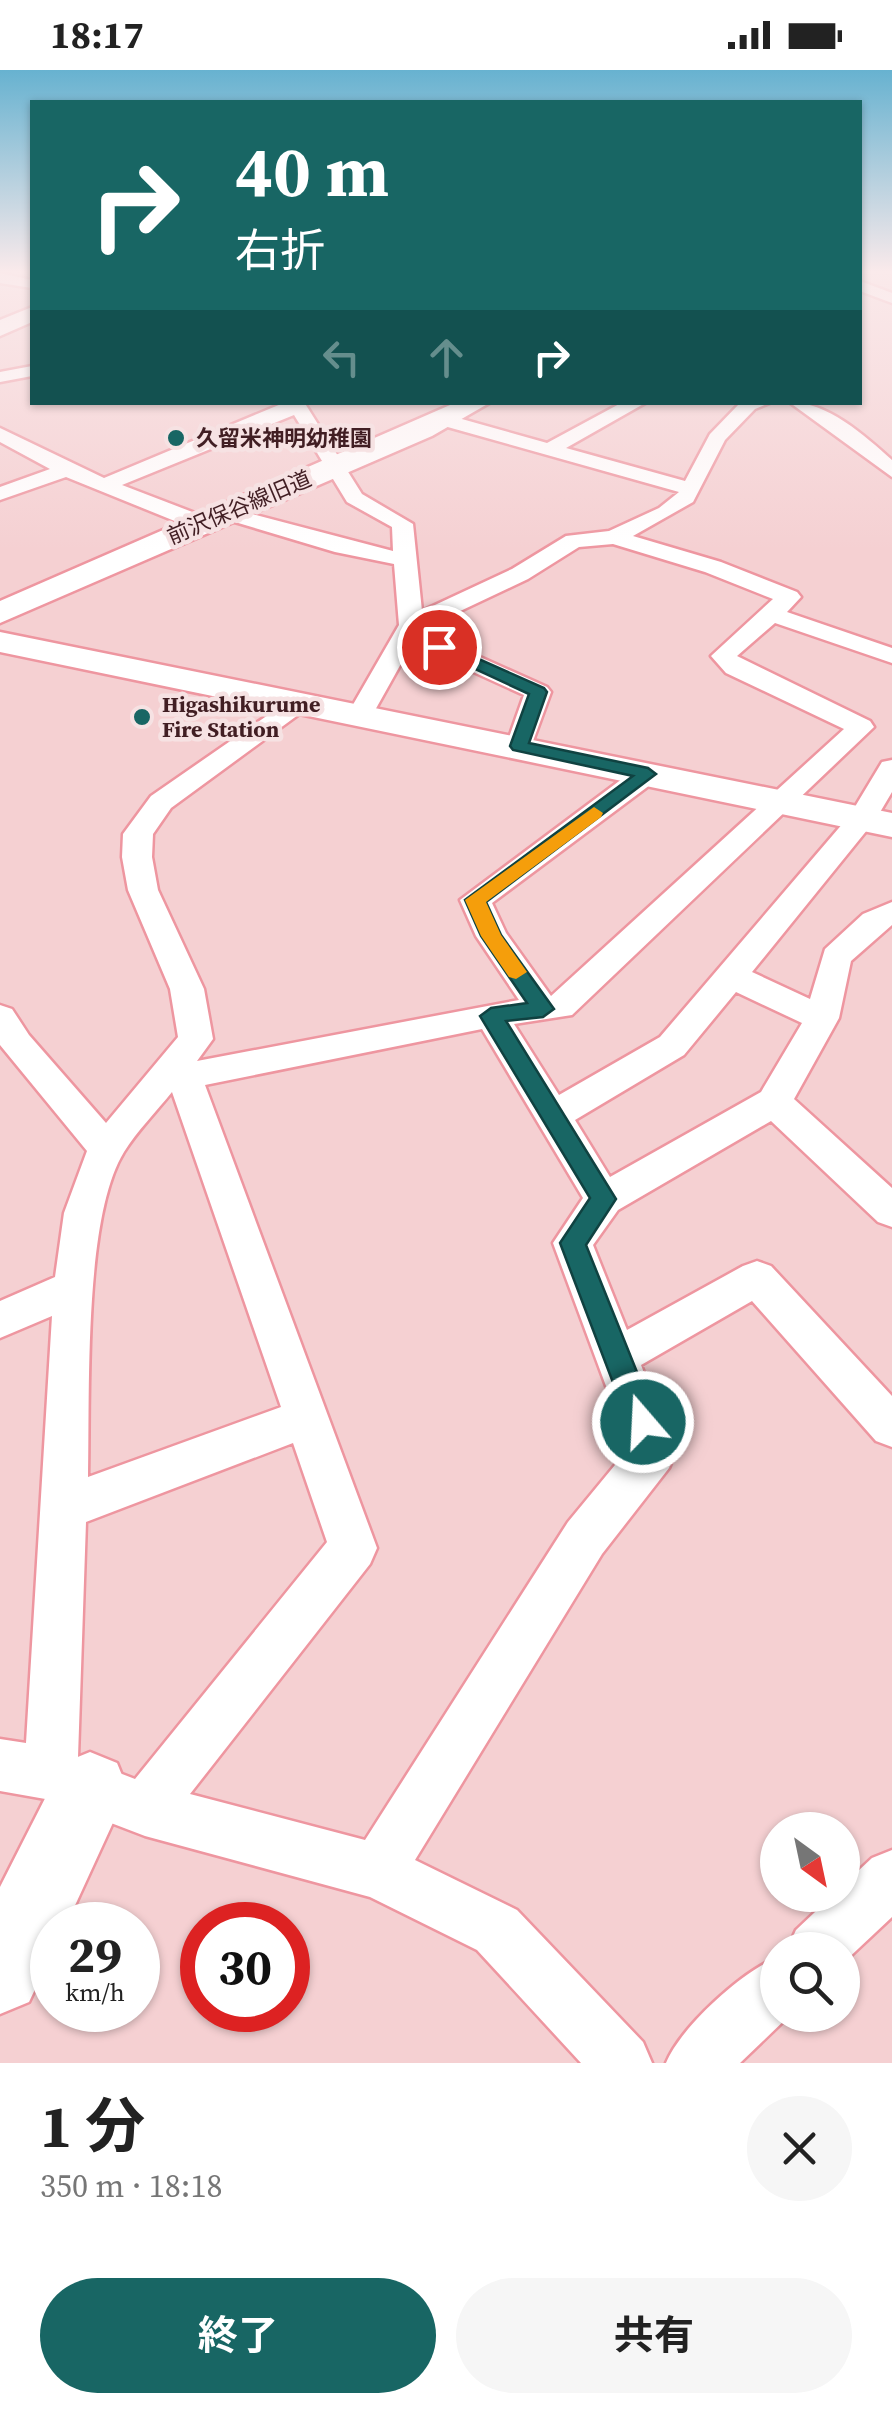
<!DOCTYPE html>
<html lang="ja">
<meta charset="utf-8">
<style>
:root{--surface:#fff;--page:#f6f6f6;--text:#222;--muted:#767676;--accent:#186664}
body{margin:0;font-family:"Source Serif 4","Noto Sans JP",serif;background:var(--page);color:var(--text);height:100vh;display:flex;flex-direction:column;font-size:38px;white-space:nowrap}
*{box-sizing:border-box;margin:0}
p{font-size:32px;color:var(--muted)}
.icon{flex:none;width:55px;height:55px;fill:none;stroke:currentColor;stroke-width:2;stroke-linecap:round;stroke-linejoin:round}
.map{position:relative;height:1993px;overflow:hidden}
.side{display:flex;flex-direction:column;background:var(--surface);flex:1}
.side>*{flex:none}
.top-card{position:absolute;left:30px;top:30px;width:832px;height:305px;border-radius:0px;box-shadow:0 2px 8px #0004;background:#186664;color:#fff;overflow:hidden}
.needle{width:65px;rotate:147deg}
.buttons{position:absolute;left:760px;top:1742px;display:grid;gap:20px}
.buttons a{display:grid;place-items:center;width:100px;height:100px;border-radius:50%;background:var(--surface);box-shadow:0 2px 8px #0004;font-size:50px}
.speed{position:absolute;left:30px;top:1832px;display:flex;gap:20px;font-size:50px;font-weight:700;text-align:center}
.speed>*{display:grid;place-content:center;width:130px;height:130px;border-radius:50%;background:var(--surface);box-shadow:0 2px 8px #0004;line-height:1}
.speed small{font-size:25px;font-weight:400}
.speed .limit{border:15px solid #d22;background:#fff;color:#111}
.pin{position:absolute;display:grid;place-items:center;width:85px;height:85px;color:#fff;margin:-42px;border:5px solid #fff;border-radius:50%;box-shadow:0 2px 10px #0007}
.me{position:absolute;width:110px;margin:-55px;rotate:341deg;stroke-linejoin:round;filter:drop-shadow(0 0 8px #0008)}
.turn{display:flex;align-items:center;gap:35px;height:210px;padding:0 40px;font-size:45px}
.turn .icon{width:130px;height:130px;stroke-width:2.5}
.turn b{display:block;font-size:70px;line-height:85px}
.lanes{display:flex;align-items:center;height:95px;padding:0 40px;background:#0003;justify-content:center;gap:50px;direction:ltr}
.lanes .off{opacity:.35}
.round{display:grid;place-items:center;flex:none;width:105px;height:105px;border-radius:52px;background:var(--page)}
.overview{display:flex;align-items:center;justify-content:space-between;height:170px;padding:0 40px}
h1{font-size:60px;font-weight:700;line-height:75px}
.action{display:flex;gap:20px;margin-top:auto;padding:20px 40px}
.action a{flex:1;height:115px;border-radius:60px;background:var(--accent);color:#fff;font-size:40px;font-weight:700;line-height:115px;text-align:center}
.action a+a{background:var(--page);color:var(--text)}
.status{display:flex;justify-content:space-between;align-items:center;height:70px;padding:0 50px;background:var(--surface);direction:ltr}
.status svg{height:28px;fill:currentColor}
.map>svg:first-child{display:block}
</style>
<div class="status"><b>18:17</b><svg viewBox="0 0 49 12"><path d="M0 12V9h3v3zM5 12V6h3v6zM10 12V3h3v9zM15 12V0h3v12zM26 1h20v11H26zM47 4h2v5h-2z"/></svg></div>
<div class="map">
<svg width="892" height="1993" viewBox="0 0 892 1993">
<rect width="100%" height="100%" fill="#f5d0d2"/>
<g fill="none" stroke-linecap="round" stroke-linejoin="round">
<defs>
<path id="street" d="M0 203 32 210V218L0 213Z
M860 211 892 223V233L860 221Z
M32 296V306L0 312V302Z
M286 332H304L362 424 413 454 422 541 512 499 566 466 609 461 659 438 679 422 437 354V346L444 344 547 373 623 332H647L566 378 685 411 710 364 741 332H772L755 339 725 370 693 432 633 466 721 492 797 522 801 527 787 542 892 578V593L775 553 737 586 870 651 874 657 572 945 514 954 559 1025 660 967 850 745 882 692 892 690V722L876 749 752 902 810 929 825 879 863 844 892 832V855L851 891 839 948 794 1029 892 1118V1157L878 1152 771 1051 618 1140 593 1175 627 1260 743 1196 757 1191 771 1196 892 1326V1377L876 1371 752 1231 641 1295 675 1383 669 1398 602 1484 415 1790 517 1840 643 1972 652 1993H581L477 1880 370 1827 145 1766 51 1730 0 1721V1669L26 1673 52 1246 0 1268V1231L55 1207 64 1143 87 1081 0 975V935L12 939 29 965 106 1053 178 967 170 919 128 820 122 787 123 764 151 726 291 629 300 626 313 634 171 738 153 764 152 787 158 820 204 919 213 969 197 991 519 930 476 866 460 830 638 697H658L662 703 658 709 492 833 506 863 551 926 844 659 726 603 711 586 773 529 705 502 613 474 579 477 528 509 420 560 547 617 551 622 529 682H509L506 676 524 625 412 574 369 651H351L347 645 399 555 394 494 335 482 218 447 214 443 225 437 393 481 392 457 347 432 294 345 122 415 208 448 211 453 208 458H192L66 407 0 430V417L50 399 0 372V358L104 408ZM736 922 802 953 761 1022 610 1107 575 1050 684 985ZM482 959 583 1128 553 1173 629 1378 568 1452 365 1770 190 1724 370 1494 377 1478 205 1015ZM172 1022 281 1337 88 1407C90 1327 83 1148 124 1082 137 1061 156 1042 172 1022ZM293 1373 327 1472 135 1709 78 1687 86 1452Z
M789 332C828 332 864 365 892 390V407Z
M892 1780V1847L842 1894V1880H787L796 1860 833 1825H842V1816L872 1788Z
M778 1887V1945H790L740 1993H666C681 1957 741 1902 778 1887Z"/>
<path id="secondary" d="M32 237V252L0 266V250Z
M457 332H491L432 366 0 553V531Z
M0 562 892 743V767L0 582Z
M90 1682 117 1693 128 1720 66 1855H52V1883L29 1932 0 1944V1817L63 1693Z"/>
</defs>
<use href="#street" stroke="#ee96a0" stroke-width="5"/>
<use href="#secondary" stroke="#ee96a0" stroke-width="5"/>
<use href="#street" fill="#fff" fill-rule="evenodd"/>
<use href="#secondary" fill="#fff" fill-rule="evenodd"/>
</g>
<linearGradient id="sky" x2="0" y2="1"><stop stop-color="#67b2d0"/><stop offset="0.42" stop-color="#faeaeb"/><stop offset="1" stop-color="#faeaeb" stop-opacity="0"/></linearGradient>
<rect width="892" height="480" fill="url(#sky)"/>
<path fill="#186664" stroke="#104241" stroke-width="2.5" d="M434 574H445L544 618 547 622 529 673 648 698 656 704 486 832 501 865 554 939 543 947 506 951 616 1129 586 1175 657 1352 653 1361 643 1365 633 1361 628 1352 560 1173 590 1128 480 946 491 938 527 933 481 866 465 830 633 706 513 680 510 676 529 624 434 580Z"/>
<path fill="#f59e0b" d="M594 737 603 743 601 747 486 832 501 865 527 902 516 909 509 907 481 866 465 830Z"/>
<g fill="#186664" stroke="#f6e2e3" stroke-width="4">
<circle cx="176" cy="368" r="10"/>
<circle cx="142" cy="647" r="10"/>
</g>
<g text-anchor="middle" stroke-width="9" stroke-linejoin="round" paint-order="stroke">
<g font-size="22" font-weight="bold" fill="#411e23" stroke="#f6e2e3" text-anchor="start">
<text x="196" y="376">久留米神明幼稚園</text>
<text x="162" y="642">Higashikurume<tspan x="162" dy="25">Fire Station</tspan></text>
</g>
<g font-size="22" fill="#411e23" stroke="#f6e2e3">
<text transform="translate(239 437) rotate(-23)" y="8">前沢保谷線旧道</text>
</g>
</g>
</svg>
<div class="buttons">
<a><svg class="needle" viewBox="-14 -14 28 28"><path d="M0-13l5 13h-10z" fill="#e53935"/><path d="M0 13l5-13h-10z" fill="#767676"/></svg></a>
<a><svg class="icon" aria-label="search" viewBox="0 0 24 24"><circle cx="10" cy="10" r="6"/><path d="M15 15l6 6"/></svg></a>
</div>
<div class="speed"><div>29<small>km/h</small></div><div class="limit">30</div></div>
<div class="pin" style="left:439px;top:577px;background:#d93025"><svg class="icon" aria-label="arrive" viewBox="0 0 24 24"><path d="M6 21V4h12l-3 4 3 4H6"/></svg></div>
<svg class="me" style="left:643px;top:1352px" viewBox="-20 -20 40 40"><circle r="17" fill="#186664" stroke="#fff" stroke-width="3"/><path d="M0-11L8 9 0 5-8 9z" fill="#fff"/></svg>
<div class="top-card">
<div class="turn"><svg class="icon" aria-label="right" viewBox="0 0 24 24"><path d="M7 20v-9h11M14 6l5 5-5 5"/></svg><div><b>40 m</b>右折</div></div>
<div class="lanes"><svg class="icon off" aria-label="left" viewBox="0 0 24 24"><path d="M17 20v-9H6M10 6l-5 5 5 5"/></svg><svg class="icon off" aria-label="ahead" viewBox="0 0 24 24"><path d="M12 20V5M6 11l6-6 6 6"/></svg><svg class="icon" aria-label="right" viewBox="0 0 24 24"><path d="M7 20v-9h11M14 6l5 5-5 5"/></svg></div>
</div>
</div>
<section class="side">
<div class="overview"><div><h1>1 分</h1><p>350 m · 18:18</p></div><a class="round"><svg class="icon" aria-label="close" viewBox="0 0 24 24"><path d="M6 6l12 12M18 6L6 18"/></svg></a></div>
<div class="action"><a>終了</a><a>共有</a></div>
</section>
